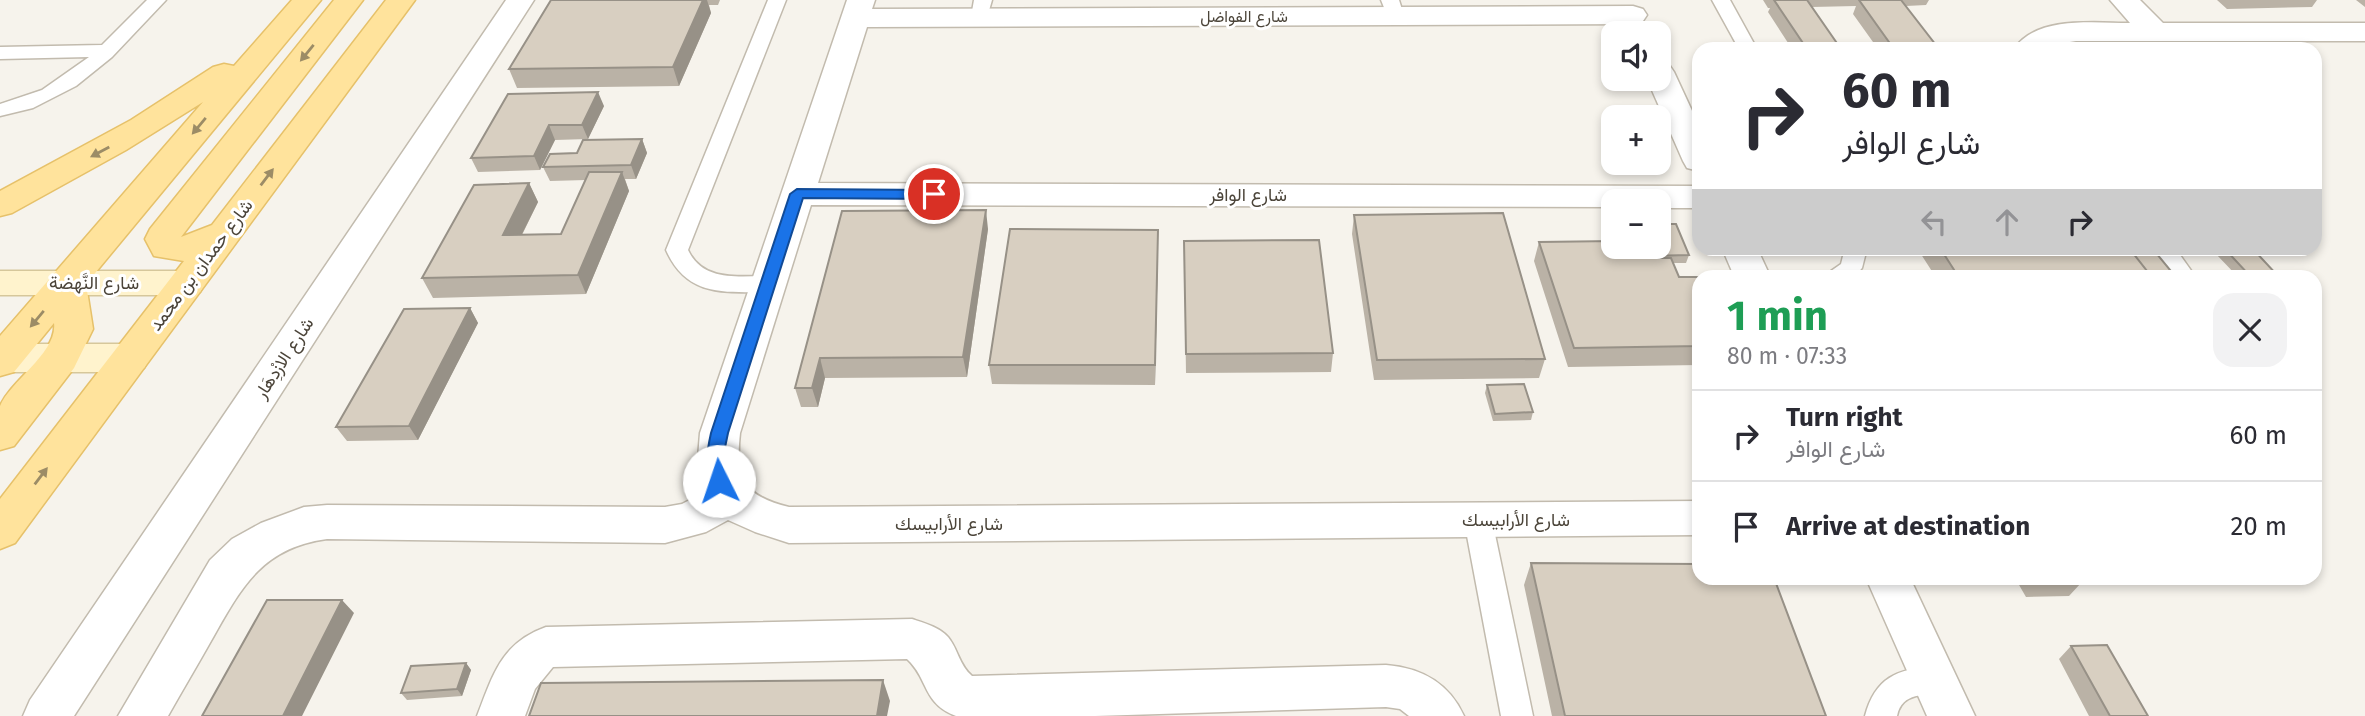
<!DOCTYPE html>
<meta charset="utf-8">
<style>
:root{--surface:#fff;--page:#f2f2f3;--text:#2b2b33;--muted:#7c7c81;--line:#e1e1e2}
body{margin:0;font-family:"Fira Sans",Vazirmatn,sans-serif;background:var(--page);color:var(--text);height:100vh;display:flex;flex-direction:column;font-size:26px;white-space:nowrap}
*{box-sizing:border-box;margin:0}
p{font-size:23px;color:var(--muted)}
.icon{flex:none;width:38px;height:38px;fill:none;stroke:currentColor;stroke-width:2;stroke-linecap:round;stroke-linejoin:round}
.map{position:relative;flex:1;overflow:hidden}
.drawer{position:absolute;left:1692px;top:270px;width:630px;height:315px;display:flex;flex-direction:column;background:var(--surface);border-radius:21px;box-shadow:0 4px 10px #0003}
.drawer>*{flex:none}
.top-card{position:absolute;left:1692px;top:42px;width:630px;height:214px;border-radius:21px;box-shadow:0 4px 10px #0003;background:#fff;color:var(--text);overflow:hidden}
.fabs{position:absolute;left:1601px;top:21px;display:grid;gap:14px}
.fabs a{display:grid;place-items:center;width:70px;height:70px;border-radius:14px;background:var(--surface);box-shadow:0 4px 10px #0003;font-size:35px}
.pin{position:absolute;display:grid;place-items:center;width:60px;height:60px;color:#fff;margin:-30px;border:4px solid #fff;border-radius:50%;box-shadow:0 2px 7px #0007}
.me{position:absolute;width:77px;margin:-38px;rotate:356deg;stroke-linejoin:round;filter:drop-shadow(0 0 5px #0008)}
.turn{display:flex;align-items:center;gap:24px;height:147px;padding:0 35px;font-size:32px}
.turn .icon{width:91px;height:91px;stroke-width:2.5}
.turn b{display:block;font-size:49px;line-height:60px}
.lanes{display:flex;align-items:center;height:66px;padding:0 35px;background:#0003;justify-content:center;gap:35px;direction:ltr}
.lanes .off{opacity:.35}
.round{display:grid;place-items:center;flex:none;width:74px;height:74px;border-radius:21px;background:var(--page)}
.overview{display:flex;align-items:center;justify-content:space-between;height:119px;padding:0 35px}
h1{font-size:42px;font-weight:700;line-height:52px;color:#1e9e55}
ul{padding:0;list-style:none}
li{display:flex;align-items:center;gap:21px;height:91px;padding:0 35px;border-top:2px solid var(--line)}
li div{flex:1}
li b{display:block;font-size:26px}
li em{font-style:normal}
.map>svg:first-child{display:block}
</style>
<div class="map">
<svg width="2365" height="716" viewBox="0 0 2365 716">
<rect width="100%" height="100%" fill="#f6f3ec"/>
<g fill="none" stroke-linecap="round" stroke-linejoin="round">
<defs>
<path id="lane" d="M147 0H166L112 57 76 86 33 108 0 116V104L42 90 89 57 0 59V47L102 45Z
M768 0H786L688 250C703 282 738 276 768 276L776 278 780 284 776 290 768 292C723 292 687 297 666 250Z
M974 0H992L986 21 980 22 971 17Z
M1381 0H1399L1404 16 1401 20H1389Z
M1712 0H1730L1757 49H1739Z
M1845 248H1867L1862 268 1855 276H1828L1831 271 1841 264Z
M1478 509 1488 512 1492 520 1533 716H1501L1464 520 1468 512Z
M1934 666 1945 670 1949 680 1945 690C1925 697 1902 691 1897 716H1865C1875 678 1897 669 1934 666Z"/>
<path id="street" d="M506 0H534L74 716H23L30 700Z
M847 0H875L872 9 1633 6 1643 9 1647 15 1643 21 1633 24 867 27 818 183 1699 186V208H1659V201H1614V207L811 205 740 433C735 478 743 496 789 507L1699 501V535L789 543 755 532 728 520 706 532 665 543 327 539C261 548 241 588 211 641 197 666 182 691 168 716H118L210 560 232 539 261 523 304 507 327 505 665 507 682 504 705 492 697 470 700 433Z
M2110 0H2140L2163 23H2365V41H2076C2052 45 2039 49 2014 49 2037 15 2095 23 2130 23Z
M1659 63 1670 66 1674 72 1699 126V171L1687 168 1683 161 1647 79H1659Z
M1722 248H1757L1770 276H1734Z
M2139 248H2175L2195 276H2158Z
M1866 578H1910L1975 716H1927Z
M912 619C924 623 939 627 948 637 958 649 959 665 972 676L1386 665C1422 668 1449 683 1464 716H1409L1400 709 1386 707 1095 716H956C922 703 929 679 907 659L553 667 535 689 525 716H477C493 675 501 643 546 627Z"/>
<path id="secondary" d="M0 271H187L200 274 205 283 200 292 187 295H0Z
M0 344H130L144 348 149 358 144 368 130 372H0Z"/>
<path id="primary" d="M292 0H321L86 284 93 329 74 368 14 446 0 450C0 438 0 417 0 406 10 381 58 352 54 323L14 372 0 376V336L203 102 126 150 12 213 0 216V191L131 120 213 67 224 64 234 66Z
M334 0H363L181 237 212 225 386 0H415L15 543 0 549V499L184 261 154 256 145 239 150 229Z"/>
</defs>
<use href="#lane" stroke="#c2bbae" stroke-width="3"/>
<use href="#street" stroke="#c2bbae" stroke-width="3"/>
<use href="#secondary" stroke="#d6c79b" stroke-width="3"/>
<use href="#primary" stroke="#e6c16a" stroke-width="3"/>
<use href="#lane" fill="#fff" fill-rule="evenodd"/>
<use href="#street" fill="#fff" fill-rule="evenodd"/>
<use href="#secondary" fill="#fff3cd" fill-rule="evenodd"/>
<use href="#primary" fill="#ffe39c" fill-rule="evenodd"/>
</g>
<path fill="#bab2a6" d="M551 0H720L718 5H709L711 13 679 86 517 88 509 69Z
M1763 0H1929L1926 5 1906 6 1939 49H1878L1853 14 1856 6 1812 7 1841 49H1792L1768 12 1770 8H1768Z
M2217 0H2317L2312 7 2227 9Z
M2356 0H2365V7Z
M508 94 604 106 588 139 555 140 540 170 478 172 471 158Z
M642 139 647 153 636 179H625L629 191 586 294 433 298 422 278 529 183 538 202 522 235 561 234 586 180 550 181 543 167 577 153Z
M842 211 988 229 967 377 825 378 818 407H801L795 388Z
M1354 215 1545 359 1539 378 1374 380 1352 234Z
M1184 241 1333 353 1331 372 1186 373Z
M1539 242 1614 247H1659L1689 255 1686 263H1673L1679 277H1699V365L1568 367 1534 261Z
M1917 248H2152L2175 276H1935Z
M2218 248H2252L2278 276H2237L2215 253Z
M1158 249 1155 385 992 384 989 365Z
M470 308 478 323 418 440 347 441 336 427Z
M1487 385 1533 412 1531 420 1493 421 1485 393Z
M1531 563 1826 716H1552L1524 585Z
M2015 578H2077L2081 583 2069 596 2026 597Z
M2071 646 2148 716H2089L2059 659Z
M466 663 471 670 462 696 407 700 401 693Z"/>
<path fill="#979187" d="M703 0H707L711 13 679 86 673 67Z
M598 92 604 106 588 139 582 125Z
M549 125 555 140 540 170 534 156Z
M642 139 647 153 636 179 631 165Z
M622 172 629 191 586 294 578 275Z
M529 183 538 202 512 254 503 235Z
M986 210 988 229 967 377 963 357Z
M1158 230V249L1155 385V365Z
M470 308 478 323 418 440 409 426Z
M820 358 825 378 818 407 812 388Z
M342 600 354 613 302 716H283Z
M466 663 471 670 462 696 457 689Z
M883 680 890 701 887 716H877Z"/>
<path fill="#d8cfc1" stroke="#979187" stroke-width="2" d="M551 0H703L673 67 509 69Z
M1774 0H1807L1841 49H1807Z
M1859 0H1901L1939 49H1894Z
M598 92 582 125H549L534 156 471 158 508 94Z
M642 139 631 165 543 167 550 154 577 153 583 140Z
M589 172H622L578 275 422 278 474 185 529 183 503 235 561 234Z
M986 210 963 357 820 358 812 388H795L842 211Z
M1503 213 1545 359 1377 360 1354 215Z
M1659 224H1676L1689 255 1647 256 1644 247H1659Z
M1010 229 1158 230 1155 365H989Z
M1319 240 1333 353 1186 354 1184 241Z
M1614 241V247H1639L1643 258H1671L1679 277H1699V346L1574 348 1539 242Z
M1940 248H2129L2151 276H1958Z
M2129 248H2152L2175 276H2151Z
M2224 248H2252L2278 276H2250Z
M470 308 409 426 336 427 404 309Z
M1524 384 1533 412 1495 414 1487 385Z
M1531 563 1699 564V578H1774L1826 716H1565Z
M2034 578H2077L2081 583 2038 584Z
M267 600H342L283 716H202Z
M2107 645 2148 716H2110L2071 646Z
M466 663 457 689 401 693 411 666Z
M883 680 877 716H529L541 683Z"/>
<defs><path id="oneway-solid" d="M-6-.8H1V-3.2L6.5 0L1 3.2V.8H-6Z" transform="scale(1.75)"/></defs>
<g fill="#9c8c66">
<use href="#oneway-solid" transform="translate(307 53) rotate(129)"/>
<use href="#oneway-solid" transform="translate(199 126) rotate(130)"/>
<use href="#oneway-solid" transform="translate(100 152) rotate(152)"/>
<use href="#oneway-solid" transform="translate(267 177) rotate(-53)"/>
<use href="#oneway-solid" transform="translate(37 319) rotate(130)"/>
<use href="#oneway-solid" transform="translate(41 476) rotate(-53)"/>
</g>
<path fill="#1a73e8" stroke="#114b97" stroke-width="2" d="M797 189 934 190 941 194 934 199 803 198 728 433 723 457 728 481 725 486H713C704 468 707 451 711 433L790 194Z"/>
<g text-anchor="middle" stroke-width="6" stroke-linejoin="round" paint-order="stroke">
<g font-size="16" fill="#4b4439" stroke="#fff">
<text x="1244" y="22">شارع الفواضل</text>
</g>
<g font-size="18" fill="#4b4439" stroke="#fff">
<text x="1248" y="201">شارع الوافر</text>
<text transform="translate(201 265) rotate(-53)" y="6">شارع حمدان بن محمد</text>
<text x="94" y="289">شارع النَّهضة</text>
<text transform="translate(284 358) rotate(-57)" y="6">شارع الازْدِهَار</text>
<text x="1516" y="526">شارع الأرابيسك</text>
<text x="949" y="530">شارع الأرابيسك</text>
</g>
</g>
</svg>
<div class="fabs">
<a><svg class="icon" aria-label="sound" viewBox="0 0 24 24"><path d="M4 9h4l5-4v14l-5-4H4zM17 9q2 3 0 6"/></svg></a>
<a>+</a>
<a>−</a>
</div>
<div class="pin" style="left:934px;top:194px;background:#d93025"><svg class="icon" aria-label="arrive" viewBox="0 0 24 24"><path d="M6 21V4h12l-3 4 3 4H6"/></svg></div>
<svg class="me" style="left:719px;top:481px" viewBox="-20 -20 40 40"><circle r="19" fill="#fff"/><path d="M0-13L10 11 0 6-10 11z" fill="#1a73e8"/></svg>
<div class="top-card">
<div class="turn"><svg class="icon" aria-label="right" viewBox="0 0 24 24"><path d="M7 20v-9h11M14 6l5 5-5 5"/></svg><div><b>60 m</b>شارع الوافر</div></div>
<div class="lanes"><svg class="icon off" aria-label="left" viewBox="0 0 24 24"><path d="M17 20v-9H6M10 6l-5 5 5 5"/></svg><svg class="icon off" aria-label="ahead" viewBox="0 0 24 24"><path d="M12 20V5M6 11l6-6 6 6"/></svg><svg class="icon" aria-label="right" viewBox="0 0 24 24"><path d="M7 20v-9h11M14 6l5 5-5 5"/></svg></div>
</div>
<section class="drawer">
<div class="overview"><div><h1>1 min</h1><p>80 m · 07:33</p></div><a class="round"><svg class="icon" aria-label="close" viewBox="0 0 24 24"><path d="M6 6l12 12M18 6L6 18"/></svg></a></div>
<ul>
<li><svg class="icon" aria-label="right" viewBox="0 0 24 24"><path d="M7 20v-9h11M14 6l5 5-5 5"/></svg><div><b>Turn right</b><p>شارع الوافر</p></div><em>60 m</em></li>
<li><svg class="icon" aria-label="arrive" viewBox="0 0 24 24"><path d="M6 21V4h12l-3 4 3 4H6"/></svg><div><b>Arrive at destination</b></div><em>20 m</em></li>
</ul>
</section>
</div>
